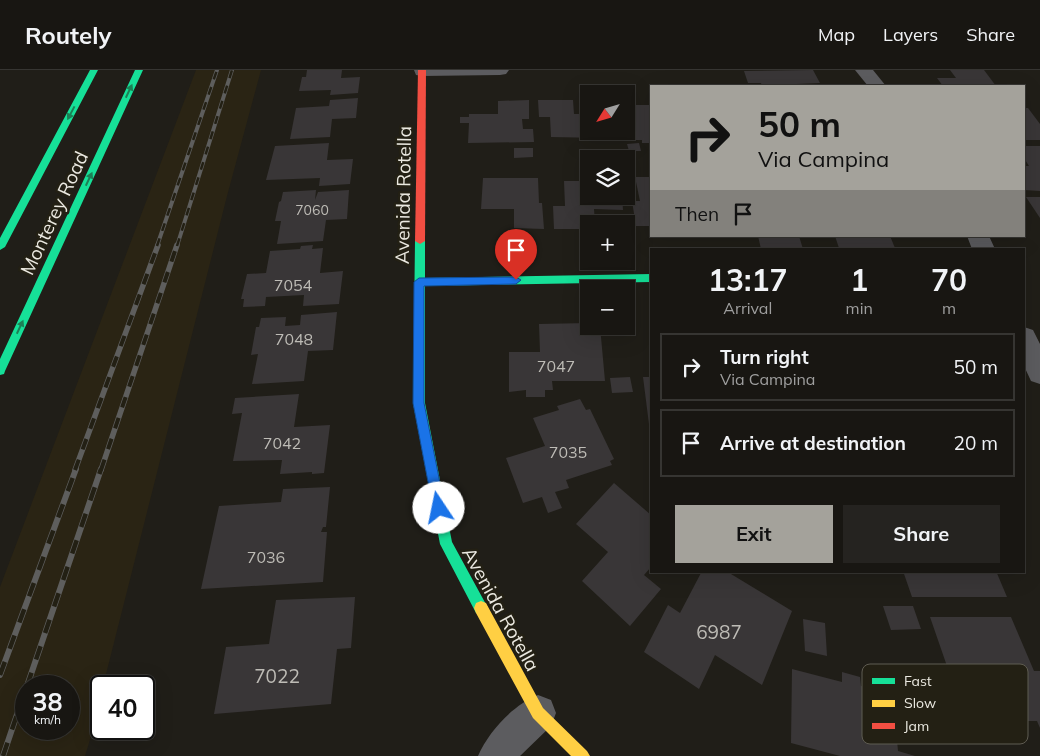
<!DOCTYPE html>
<meta charset="utf-8">
<style>
:root{--surface:#181612;--page:#252320;--text:#f1f3f6;--muted:#9f9f9f;--line:#363532;--accent:#a4a29b}
body{margin:0;font-family:Mulish,sans-serif;background:var(--page);color:var(--text);height:100vh;display:flex;flex-direction:column;font-size:19px;white-space:nowrap}
*{box-sizing:border-box;margin:0}
p{font-size:16px;color:var(--muted)}
.icon{flex:none;width:28px;height:28px;fill:none;stroke:currentColor;stroke-width:2;stroke-linecap:round;stroke-linejoin:round}
.map{position:relative;flex:1;overflow:hidden}
.details{position:absolute;left:650px;top:178px;width:375px;height:325px;display:flex;flex-direction:column;background:var(--surface);border-radius:0px;box-shadow:0 5px 20px #0002,0 0 0 1px var(--line)}
.details>*{flex:none}
.top-card{position:absolute;left:650px;top:15px;width:375px;height:152px;border-radius:0px;box-shadow:0 5px 20px #0002,0 0 0 1px var(--line);background:#a4a29b;color:#111;overflow:hidden}
.needle{width:32px;rotate:233deg}
.buttons{position:absolute;left:580px;top:15px;display:grid;gap:10px}
.buttons a{display:grid;place-items:center;width:55px;height:55px;border-radius:0px;background:var(--surface);box-shadow:0 5px 20px #0002,0 0 0 1px var(--line);font-size:25px}
.speed{position:absolute;left:15px;top:605px;display:flex;gap:10px;font-size:25px;font-weight:700;text-align:center}
.speed>*{display:grid;place-content:center;width:65px;height:65px;border-radius:50%;background:var(--surface);box-shadow:0 5px 20px #0002,0 0 0 1px var(--line);line-height:1}
.speed small{font-size:12px;font-weight:400}
.speed .limit{border:2px solid #111;border-radius:8px;background:#fff;color:#111}
.pin{position:absolute;display:grid;place-items:center;width:42px;height:42px;color:#fff;margin:-51px -21px;border-radius:50% 50% 50% 0;rotate:-45deg;box-shadow:0 0 5px #0007}
.pin .icon{rotate:45deg}
.me{position:absolute;width:55px;margin:-28px;rotate:349deg;stroke-linejoin:round;filter:drop-shadow(0 0 4px #0008)}
.turn{display:flex;align-items:center;gap:18px;height:105px;padding:0 25px;font-size:22px}
.turn .icon{width:65px;height:65px;stroke-width:2.5}
.turn b{display:block;font-size:35px;line-height:42px}
.then{display:flex;align-items:center;height:48px;padding:0 25px;background:#0003;gap:10px;font-size:19px}
.eta{display:flex;justify-content:space-evenly;align-items:center;height:85px;text-align:center}
.eta b{font-size:30px;font-weight:700;line-height:35px}
.primary-button{display:flex;gap:10px;margin-top:auto;padding:10px 25px}
.primary-button a{flex:1;height:58px;border-radius:0px;background:var(--accent);color:#111;font-size:20px;font-weight:700;line-height:58px;text-align:center}
.primary-button a+a{background:var(--page);color:var(--text)}
ul{padding:0;list-style:none}
li{display:flex;align-items:center;gap:15px;height:68px;margin:0 10px 8px;padding:0 15px;border:2px solid var(--line);border-radius:0px}
li div{flex:1}
li b{display:block;font-size:19px}
li em{font-style:normal}
header{display:flex;align-items:center;gap:30px;box-sizing:border-box;height:70px;padding:0 25px;background:var(--surface);border-bottom:1px solid var(--line)}
header strong{font-size:24px}
nav{display:flex;gap:28px;margin-inline-start:auto;font-size:18px}
.map>svg:first-child{display:block}
</style>
<header>
<strong>Routely</strong>
<nav><a>Map</a><a>Layers</a><a>Share</a></nav>
</header>
<div class="map">
<svg width="1040" height="686" viewBox="0 0 1040 686">
<rect width="100%" height="100%" fill="#201e18"/>
<path fill="#2a2414" fill-rule="evenodd" d="M196 0H261L227 126 103 616H101V625L89 673 85 686H0V517ZM69 616V659H26V616Z"/>
<path fill="#393637" d="M307 0H342L341 8 360 7 358 23 330 25 331 20 299 21 302 7H306Z
M813 0 820 13 797 14 798 16H762L761 13H748L744 1Z
M950 0H984L996 16H943L937 8H956Z
M358 28 356 48 332 49 330 67 290 69 296 38 329 36 330 30Z
M529 30V49H522L523 59H533L534 72 468 73 469 53H460V47H469V44H498V31Z
M538 30H573L574 44H589V61H602L603 68 551 67 550 47H539Z
M633 35H651V73H642V70H613L612 61H626V47H635Z
M1024 38H1028L1040 54V70H1024Z
M329 73 327 90 353 89 350 114 319 116 320 108 266 110 275 76Z
M639 73 641 81H629L627 74Z
M1024 76H1040V121L1024 120V96H1029L1024 88Z
M514 78H533V87L514 88Z
M635 107H651V156H636L632 131H640Z
M483 108H538L539 133H542L544 159 514 158V139H481Z
M564 111H589V126H622L623 140 594 139 595 154H589V159H554L553 136H565Z
M316 120 315 130 318 122 349 120 347 149 326 150 323 171 277 174 281 151H275L279 132 281 131 283 122Z
M1026 127H1040V148Z
M758 166H799L803 179H761Z
M835 166H890L895 178H839Z
M313 175 312 179 323 178 320 203 343 201 339 234 303 236 304 225 266 227 265 236 243 237 244 229H241L247 204 266 203 270 181 300 179 301 176Z
M337 242 333 280 308 281 304 311 252 314 258 284 251 285 256 257H259L261 248 286 247 285 256 300 255 301 245Z
M589 253V256H600L605 311H552L553 320H545V327H526V320L509 322V282H540L539 254Z
M630 307 633 322 612 323 610 308Z
M643 307H651V362H650Z
M299 324 294 357 330 355 324 403 312 404V402L280 404 282 390 233 391 242 343 232 344 235 328Z
M580 329 586 340 590 339 614 389 610 391 612 395 566 410 569 418 555 422 562 438 548 443 542 427 523 433 506 388 545 376 533 348 559 340 557 336Z
M614 413 651 445V497L644 505 661 519 630 556 582 511 608 482 576 454Z
M330 417 326 457H323L321 462H327L323 512 201 519 219 436 281 432 283 419Z
M702 501H726L792 541 762 615 715 585 699 619 644 582 668 535 680 543Z
M903 501H996L1007 527H912Z
M355 527 351 578 337 579 331 634 214 644 226 577 269 574 276 530Z
M883 536H913L921 559 891 560Z
M930 547H1011L1034 601H1040V658L1037 651H966Z
M803 549 825 553 827 586 805 581Z
M792 599 842 612V602L860 607 861 616 869 618 868 608 892 614 898 681 915 686H840L791 673Z"/>
<g fill="none" stroke-linecap="round" stroke-linejoin="round">
<path fill="#5c5c5f" fill-rule="evenodd" d="M414 0H509L506 4 500 5 422 6 416 5Z
M855 0H873L886 16H868Z
M967 166H989L995 179H972Z
M1024 257 1033 260 1040 274V314L1031 311 1024 296Z
M538 625 551 630 556 643 551 656 520 686H478C489 661 513 635 538 625Z"/>
<path fill="#16e098" fill-rule="evenodd" d="M90 0H98L5 177 0 180V168Z
M135 0H143L5 301 4 304 0 305V289Z
M420 168 425 171V208L651 204V212L425 216V333L452 472 488 538 486 543 481 545 476 543 440 474 413 333 415 171Z"/>
<path fill="#ffcf43" fill-rule="evenodd" d="M481 531 486 533 543 638 587 681 590 686H571L533 648 476 543 474 538 476 533Z"/>
<path fill="#f24e42" fill-rule="evenodd" d="M418 0H426L425 171 420 174 415 171Z"/>
<defs>
<path id="rail-far2" d="M157 176 217 0
M177 176 232 0"/>
<path id="rail-far1" d="M75 400 158 175
M101 400 177 175"/>
<path id="rail" d="M0 605 76 399
M27 616 101 399
M3 686 26 618"/>
</defs>
<use href="#rail-far2" stroke="#5e5e5d" stroke-width="4"/>
<use href="#rail-far1" stroke="#5e5e5d" stroke-width="5.5"/>
<use href="#rail" stroke="#5e5e5d" stroke-width="6"/>
<use href="#rail-far2" stroke="#232014" stroke-width="2.5" stroke-dasharray="8" stroke-linecap="butt"/>
<use href="#rail-far1" stroke="#232014" stroke-width="4" stroke-dasharray="11" stroke-linecap="butt"/>
<use href="#rail" stroke="#232014" stroke-width="4.5" stroke-dasharray="14" stroke-linecap="butt"/>
</g>
<defs><path id="oneway-solid" d="M-6-.8H1V-3.2L6.5 0L1 3.2V.8H-6Z" transform="scale(1.25)"/></defs>
<g fill="#1c8056">
<use href="#oneway-solid" transform="translate(129 21) rotate(-65)"/>
<use href="#oneway-solid" transform="translate(71 43) rotate(118)"/>
<use href="#oneway-solid" transform="translate(89 109) rotate(-65)"/>
<use href="#oneway-solid" transform="translate(20 257) rotate(-65)"/>
</g>
<path fill="#1a73e8" stroke="#114b97" d="M516 207 521 210 516 214 424 216V333L445 438 444 443 439 444 435 443 433 438 413 333 414 212 419 208Z"/>
<g text-anchor="middle" stroke-width="5" stroke-linejoin="round" paint-order="stroke">
<g font-size="14" fill="#bebcb6">
<text x="312" y="145">7060</text>
</g>
<g font-size="16" fill="#bebcb6">
<text x="293" y="221">7054</text>
<text x="294" y="275">7048</text>
<text x="556" y="302">7047</text>
<text x="282" y="379">7042</text>
<text x="568" y="388">7035</text>
<text x="266" y="493">7036</text>
</g>
<g font-size="19" fill="#ebe9e1" stroke="#232014">
<text transform="translate(403 125) rotate(-89)" y="7">Avenida Rotella</text>
<text transform="translate(54 143) rotate(-65)" y="7">Monterey Road</text>
<text transform="translate(501 539) rotate(61)" y="7">Avenida Rotella</text>
</g>
<g font-size="19" fill="#bebcb6">
<text x="719" y="569">6987</text>
<text x="277" y="613">7022</text>
</g>
</g>
<rect x="862" y="594" width="166" height="80" rx="8" fill="#232014" stroke="#5f5c52" stroke-width="1"/>
<rect x="872" y="608" width="23" height="6" fill="#16e098"/>
<rect x="872" y="630" width="23" height="7" fill="#ffcf43"/>
<rect x="872" y="653" width="23" height="6" fill="#f24e42"/>
<g font-size="14" fill="#ebe9e1">
<text x="904" y="616">Fast</text>
<text x="904" y="638">Slow</text>
<text x="904" y="661">Jam</text>
</g>
</svg>
<div class="buttons">
<a><svg class="needle" viewBox="-14 -14 28 28"><path d="M0-13l5 13h-10z" fill="#e53935"/><path d="M0 13l5-13h-10z" fill="#9f9f9f"/></svg></a>
<a><svg class="icon" aria-label="layers" viewBox="0 0 24 24"><path d="M12 4l9 5-9 5-9-5zM3 14l9 5 9-5"/></svg></a>
<a>+</a>
<a>−</a>
</div>
<div class="speed"><div>38<small>km/h</small></div><div class="limit">40</div></div>
<div class="pin" style="left:516px;top:210px;background:#d93025"><svg class="icon" aria-label="arrive" viewBox="0 0 24 24"><path d="M6 21V4h12l-3 4 3 4H6"/></svg></div>
<svg class="me" style="left:439px;top:438px" viewBox="-20 -20 40 40"><circle r="19" fill="#fff"/><path d="M0-13L10 11 0 6-10 11z" fill="#1a73e8"/></svg>
<div class="top-card">
<div class="turn"><svg class="icon" aria-label="right" viewBox="0 0 24 24"><path d="M7 20v-9h11M14 6l5 5-5 5"/></svg><div><b>50 m</b>Via Campina</div></div>
<div class="then">Then<svg class="icon" aria-label="arrive" viewBox="0 0 24 24"><path d="M6 21V4h12l-3 4 3 4H6"/></svg></div>
</div>
<section class="details">
<div class="eta">
<div><b>13:17</b><p>Arrival</p></div>
<div><b>1</b><p>min</p></div>
<div><b>70</b><p>m</p></div>
</div>
<ul>
<li><svg class="icon" aria-label="right" viewBox="0 0 24 24"><path d="M7 20v-9h11M14 6l5 5-5 5"/></svg><div><b>Turn right</b><p>Via Campina</p></div><em>50 m</em></li>
<li><svg class="icon" aria-label="arrive" viewBox="0 0 24 24"><path d="M6 21V4h12l-3 4 3 4H6"/></svg><div><b>Arrive at destination</b></div><em>20 m</em></li>
</ul>
<div class="primary-button"><a>Exit</a><a>Share</a></div>
</section>
</div>
